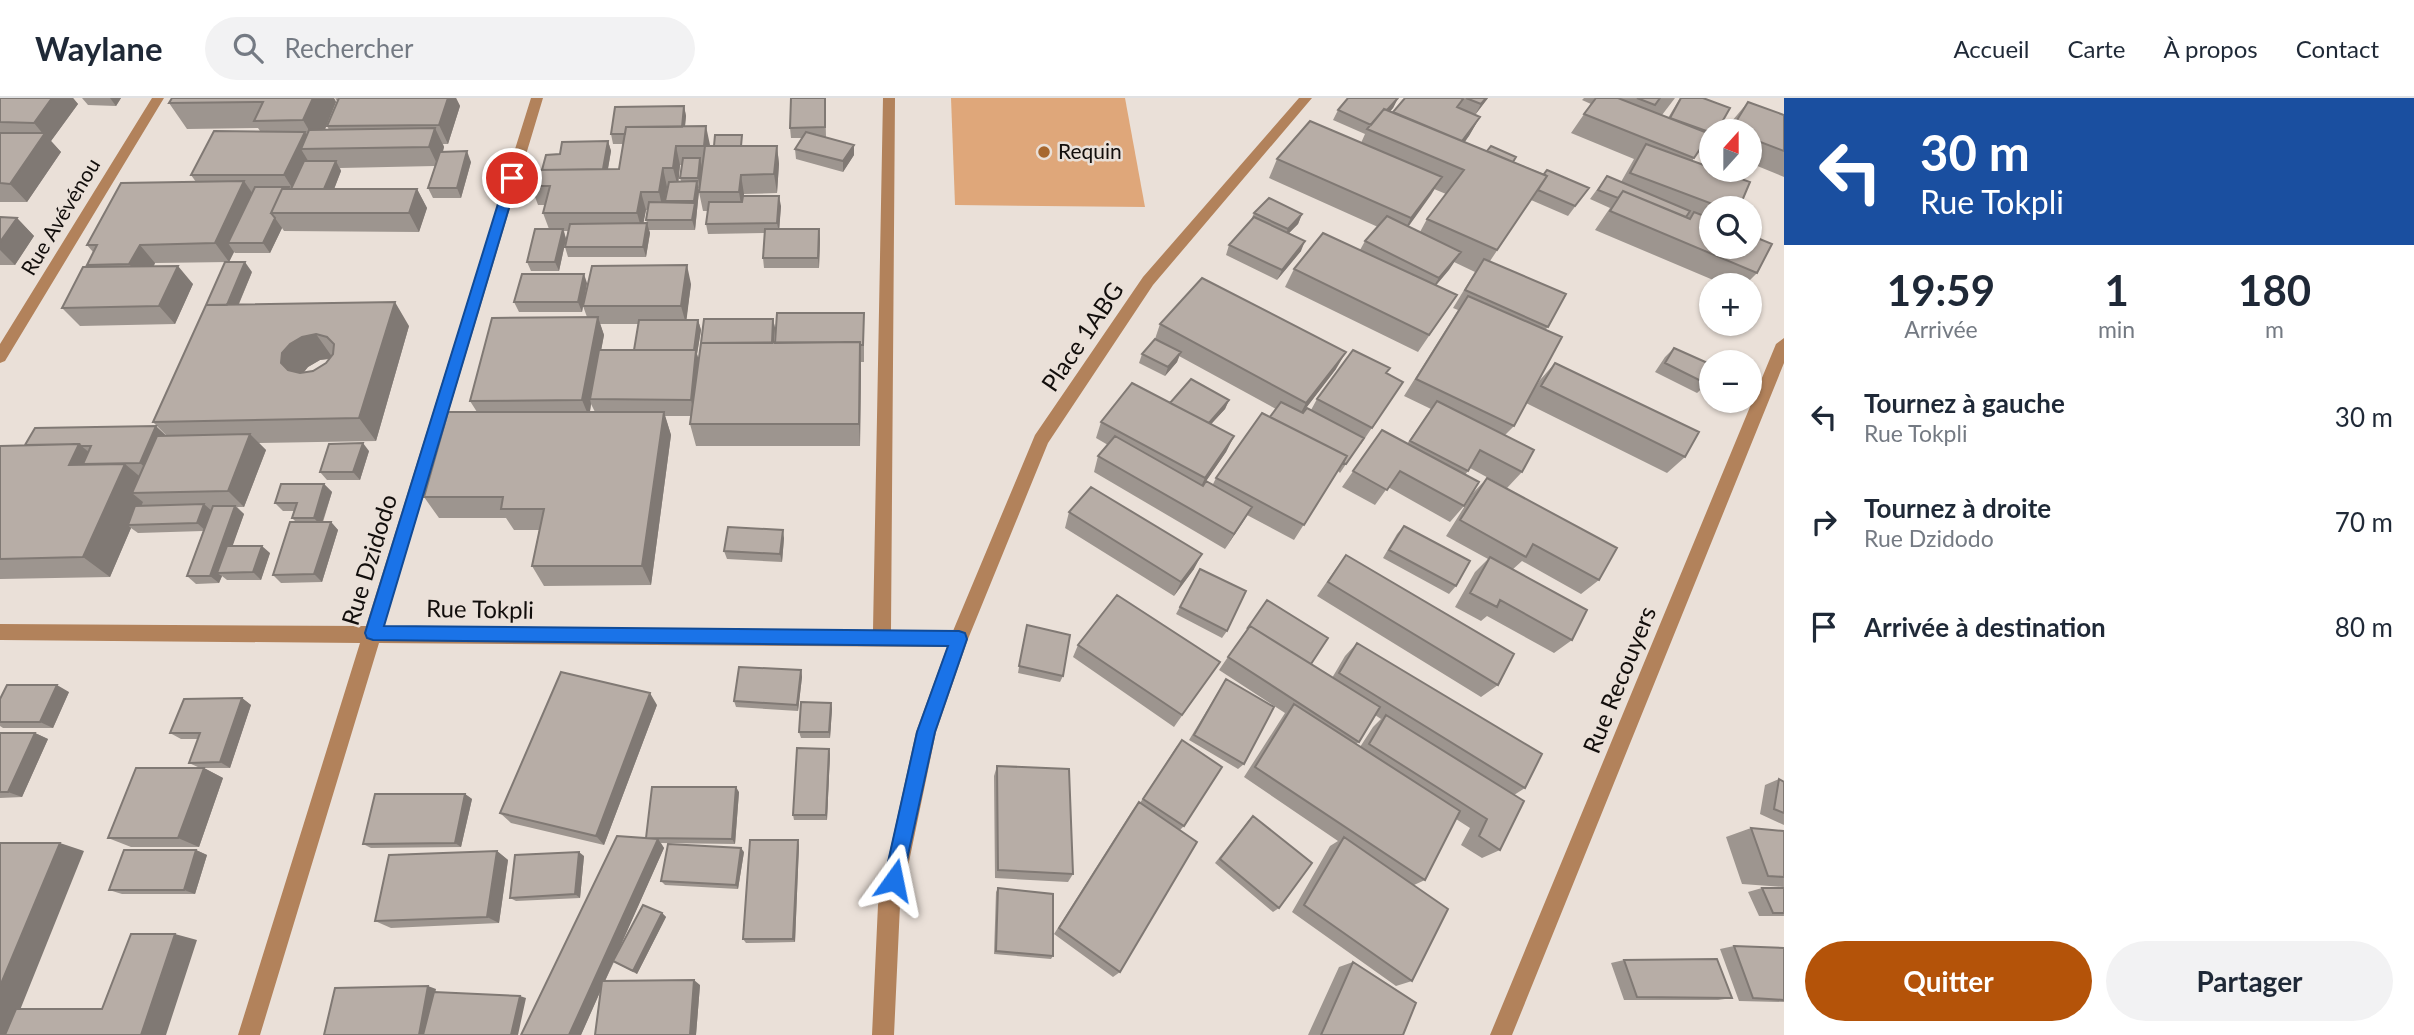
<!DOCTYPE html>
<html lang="fr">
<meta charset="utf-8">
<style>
:root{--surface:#fff;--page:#f2f2f3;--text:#1f2937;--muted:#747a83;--line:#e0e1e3;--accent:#b45309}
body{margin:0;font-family:Lato,sans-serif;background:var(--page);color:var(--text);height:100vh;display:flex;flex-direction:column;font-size:26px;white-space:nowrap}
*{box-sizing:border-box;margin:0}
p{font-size:23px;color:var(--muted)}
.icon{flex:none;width:38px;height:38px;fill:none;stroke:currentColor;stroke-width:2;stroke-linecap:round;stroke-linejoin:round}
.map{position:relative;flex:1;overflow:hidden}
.details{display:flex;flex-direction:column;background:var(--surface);width:630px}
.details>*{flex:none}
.banner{background:#1a4fa0;color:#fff;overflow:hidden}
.needle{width:46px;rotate:21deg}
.buttons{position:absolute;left:1699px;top:21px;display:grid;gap:14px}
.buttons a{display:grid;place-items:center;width:63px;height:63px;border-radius:50%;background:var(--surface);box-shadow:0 2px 5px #0004;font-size:35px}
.pin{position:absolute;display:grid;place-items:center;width:60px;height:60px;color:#fff;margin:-30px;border:4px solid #fff;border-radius:50%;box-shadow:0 2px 7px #0007}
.me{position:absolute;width:77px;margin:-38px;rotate:12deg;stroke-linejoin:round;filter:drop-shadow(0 0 5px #0008)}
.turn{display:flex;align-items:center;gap:24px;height:147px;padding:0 21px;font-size:32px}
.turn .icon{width:91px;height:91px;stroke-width:2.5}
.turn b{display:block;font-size:49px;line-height:60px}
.eta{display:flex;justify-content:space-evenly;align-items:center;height:119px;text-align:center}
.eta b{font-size:42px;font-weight:700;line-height:49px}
.primary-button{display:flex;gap:14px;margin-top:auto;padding:14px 21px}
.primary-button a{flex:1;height:80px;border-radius:42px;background:var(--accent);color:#fff;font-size:28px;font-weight:700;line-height:80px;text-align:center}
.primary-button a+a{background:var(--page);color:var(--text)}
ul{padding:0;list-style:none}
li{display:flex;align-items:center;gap:21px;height:105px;padding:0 21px}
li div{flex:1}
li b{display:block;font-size:26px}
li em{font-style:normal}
header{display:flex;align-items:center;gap:42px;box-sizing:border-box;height:98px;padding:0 35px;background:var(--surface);border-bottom:2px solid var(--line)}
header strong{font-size:33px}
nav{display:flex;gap:38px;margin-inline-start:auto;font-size:24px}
.search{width:490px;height:63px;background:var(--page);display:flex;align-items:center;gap:18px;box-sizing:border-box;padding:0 24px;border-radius:38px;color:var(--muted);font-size:26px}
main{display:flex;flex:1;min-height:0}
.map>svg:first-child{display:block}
</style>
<header>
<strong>Waylane</strong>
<div class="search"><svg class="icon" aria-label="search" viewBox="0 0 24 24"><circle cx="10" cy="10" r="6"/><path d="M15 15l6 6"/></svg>Rechercher</div>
<nav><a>Accueil</a><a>Carte</a><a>À propos</a><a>Contact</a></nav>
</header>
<main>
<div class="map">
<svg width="1784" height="937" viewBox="0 0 1784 937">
<rect width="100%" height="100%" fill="#eae0d8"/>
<path fill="#dfa77a" d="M951 0H1125L1145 109 955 107Z"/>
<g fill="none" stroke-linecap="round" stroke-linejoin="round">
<path fill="#b2825b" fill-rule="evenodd" d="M152 0H164L5 263 0 265V246Z
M531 0H543L384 529 873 532 883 0H895L891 532 953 533 1035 337 1143 179 1299 0H1312L1153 187 1048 345 968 541 936 634 900 807 894 937H872L878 807 916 634 947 549 379 545 260 937H238L360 545 0 542V526L366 528Z
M1784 240V265L1512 937H1490L1776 246Z"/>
</g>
<path fill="#9d958f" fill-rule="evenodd" d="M0 0H73L78 6 51 43 61 54 27 104H0Z
M82 0H121L116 8 88 7Z
M172 0H334L336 4 325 32H329L327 28 337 3 335 0H456L460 8 448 46H443L444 49 443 54 471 64 461 100H433L428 90 435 68 340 70 341 73 334 91H417L427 110 419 134 284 133 282 130 270 155H235L234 154 229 164 155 165 154 168 193 186 175 226 80 228 62 210 89 169 87 167 93 154 87 147 196 84 191 77 260 33 258 30 187 31 169 5Z
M825 0 826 39 854 57 843 74 796 61 795 51 803 40H791L790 30Z
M1398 0 1393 10 1390 13 1393 14 1405 0H1488L1475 17 1480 19 1465 44 1544 76 1589 90 1568 118 1531 102 1490 163 1548 229 1545 232 1530 298 1540 282 1555 265 1685 359 1667 375 1526 305 1514 328 1505 337 1522 374 1507 390 1470 370 1465 377 1464 408 1450 424 1388 389 1375 407 1342 389 1382 332 1407 346 1431 311 1404 298 1458 212 1453 210 1475 174 1454 164 1436 187 1457 197 1418 254 1285 189 1294 171 1360 152 1365 143 1378 129 1269 80 1277 61 1361 45 1365 36 1333 22 1338 12ZM1434 91 1446 96 1427 121 1420 134 1408 128Z
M1584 0H1675L1662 17 1668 20 1680 0H1703L1712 33V41L1707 47 1704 46 1692 63 1739 110H1712V149L1757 175 1745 187H1725L1595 132 1610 110 1590 101 1607 78 1621 84 1634 61 1571 35 1591 6 1582 2Z
M1748 4 1784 17V79L1750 65V33H1726L1732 23Z
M684 8 686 18 685 29 710 48H777L779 66 777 95 744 96V98L781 108 779 131H819L820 141 819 170H764L763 160 765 135 708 136 706 126 708 113H703L699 94V90H698L699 93 695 132H649L650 135 646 159H568L565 149 566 141 559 173H531L527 164 549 131 543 115 545 107H538L531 88 542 72 560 56 608 43 611 53 608 71H619L623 46H613L611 36ZM680 67H682L680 80 681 83H678ZM646 112H648L646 122 647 125H643ZM564 133H568L566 141Z
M1254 115 1302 116 1298 126 1289 135 1301 153 1277 182 1226 157 1229 147 1251 122Z
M0 119 17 120 34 138 15 167H0Z
M252 174 239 206 409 228 376 343 259 345 266 352 244 409H237L244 416 232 448 270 455 261 482H227L222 478 219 485 196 486 187 478 203 433 138 435 131 430 110 479 0 481V348L25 347 167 338 153 324ZM330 261 326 265 313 273 303 275 308 269 320 262Z
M587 185 582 214H519L514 204Z
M691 186 686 222H698L701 232 697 256 698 261 773 221 775 230 774 245 864 233V264H861L860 348H696L690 326 691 318H665L671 337 651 487 544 488 532 468 539 432H514L506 420H439L424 399 477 314 470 303 587 219 583 208ZM600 226H638L634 252H601L604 237ZM591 306 595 314H590Z
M1160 226 1336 271 1302 315H1303L1311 312 1317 301 1386 275 1403 284 1361 346 1360 345 1340 375 1338 373 1294 442 1247 417 1225 451 1094 374 1098 358 1108 347 1096 340 1101 324 1170 305 1229 302 1225 311 1211 326 1234 338 1226 354 1206 383 1213 386 1216 380 1276 311 1179 258 1177 264 1165 278 1139 265 1142 256 1155 241Z
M1674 250 1707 286 1697 295 1655 274 1665 259Z
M369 353 360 382H327L320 374Z
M1487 380 1599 482 1581 496 1522 463 1512 472 1572 542 1554 555 1487 518 1481 523 1455 509 1475 474 1488 461 1446 438 1473 395Z
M324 386 332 394 323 424H331L338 432 322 484 281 485 273 477 296 424 292 420 295 413H283L275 405Z
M1069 414 1194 471 1174 498 1065 430Z
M1404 428 1456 488 1449 496 1383 460 1397 436Z
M784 440 782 464 727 461 724 453Z
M1346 457 1498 587 1481 599 1317 498 1335 472Z
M1200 471 1227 533 1222 540 1176 516Z
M1267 502 1311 567 1332 580 1345 558 1357 545 1525 690 1514 697 1500 752 1482 760 1461 747 1470 730 1456 721 1425 782 1414 787 1412 883 1396 888 1292 814 1330 748 1338 743 1244 679 1285 615 1219 572ZM1375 617 1381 621 1373 629 1360 649 1356 646 1359 644Z
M1025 534 1063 578 1060 584 1018 575Z
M1078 547 1220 564 1174 629 1073 559Z
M801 572 802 579 798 613 736 609 734 603Z
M1226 581 1244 666 1238 671 1189 642Z
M69 594 53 630H3L0 628V601Z
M242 600 251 607 230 670H204L223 680 199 749H131L108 740 200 670 189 665 198 641H181L170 635Z
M831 605 832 611 830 640H801L799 634Z
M657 607 604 747 511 725 500 715Z
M0 635H35L48 641 22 699 0 700Z
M1177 648 1184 728 1180 732 1120 874 1113 879 1054 836 1132 713 1139 704 1140 705Z
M830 656 827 722H794L793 717Z
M997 668 1073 776 1068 784 995 780 994 678Z
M1779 681 1784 684V727L1760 716 1765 687Z
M739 694 735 746 661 745 664 750 617 855 662 815 666 819 637 876 614 864 605 883 700 887 696 937H595L600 894 581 937H521L646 740Z
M465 696 472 701 461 749 371 750 363 746Z
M1253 718 1279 810 1273 814 1215 765 1248 723Z
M1751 730 1784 733V789L1742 786 1726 739Z
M799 747 795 844 746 845 743 841Z
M196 752 207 757 195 796H122L109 792Z
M497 753 508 762 499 825 391 830 375 823Z
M744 754 738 791 665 787 661 783Z
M584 758 580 800 516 803 510 800Z
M998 790 1053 858 1051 861 994 856 996 794Z
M1762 790H1784V818H1759L1748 794Z
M1734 848 1784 850V904L1739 903 1720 851Z
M1624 862 1732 900 1718 902H1624L1611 865Z
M1353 864 1403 937H1308L1339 869Z"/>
<path fill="#807974" d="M52 0H73L78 6 51 43 61 54 27 104 10 86 44 37 34 25Z
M110 0H121L116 8Z
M313 0H334L336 4 318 48 303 22Z
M448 0H456L460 8 448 46 439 27Z
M1398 0 1393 10 1373 33 1374 28Z
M1486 0H1488L1475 17 1481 6Z
M684 8 686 18 683 45 681 35Z
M1480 19 1469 38 1447 67 1458 48Z
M706 28 710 47 708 67 704 48Z
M435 30 444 49 438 68 429 49Z
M305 34 315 51H301L310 66 296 96 284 77Z
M608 43 611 53 605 87 602 77Z
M854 47V57L843 74V63Z
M676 48 680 67 678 89 673 70Z
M777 48 779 66 777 95 774 76Z
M467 53 471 64 461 100 457 90Z
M700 60 702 70 700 90 698 80Z
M336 63 341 73 328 107 321 97Z
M663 70 667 89 663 113 659 94Z
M741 77 744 96 742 113 739 94Z
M1442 79 1431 97 1401 139 1411 120Z
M244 83 257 102 228 145 234 154 229 164 215 145Z
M697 83 699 93 695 132 692 122 694 106V103Z
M417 91 427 110 419 134 409 115Z
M641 94 646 112 642 133 637 115Z
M779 98 781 108 779 135 777 125Z
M1302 116 1298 126 1283 141 1288 131Z
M17 120 34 138 15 167 0 152V144Z
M275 120 282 130 270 155 263 145Z
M647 125 650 135 646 159 643 149Z
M563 131 566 141 559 173 555 164Z
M819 131 820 141 819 170 818 160Z
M1305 143 1301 153 1277 182 1282 172Z
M140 147 155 165 145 184 129 166Z
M1461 154 1449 172 1427 198 1439 180Z
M245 164 252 174 234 217 227 208Z
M687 167 691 186 686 226 681 208Z
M178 168 193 186 175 226 159 208Z
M584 176 587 185 582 214 578 204Z
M395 204 409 228 376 343 359 320Z
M598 219 604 237 592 301H590L591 306 589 319 582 302Z
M773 221 775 230 773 260 771 251Z
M698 222 701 232 697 256 701 269 695 319 691 302 694 255Z
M316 236 333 260 320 262 308 269 300 279V289L281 265 282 255 290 246 302 239Z
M860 244 861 268 860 348 859 326Z
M1181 254 1177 264 1165 278 1168 269Z
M1346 254 1336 271 1297 322 1306 305Z
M1229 302 1225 311 1203 335 1207 326Z
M664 314 671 337 651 487 642 468Z
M156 328 173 344 158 381 140 365Z
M250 336 266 352 244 409 228 393Z
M1234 338 1226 354 1198 395 1205 380Z
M363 345 369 353 360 382 353 374Z
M79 346 102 365 100 379 69 367Z
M125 366 150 387 132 395 143 404 133 427H128L131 430 110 479 83 459Z
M324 386 332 394 321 428 314 420Z
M204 406 213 414 206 433 197 425Z
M235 408 244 416 223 475H217L222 478 219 485 210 478Z
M1252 409 1243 424 1225 451 1234 436Z
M331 424 338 432 322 484 314 476Z
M783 432 784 440 782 464 780 456Z
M262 448 270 455 261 482 253 474Z
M1202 456 1194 471 1174 498 1181 484Z
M801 572 802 579 798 613 797 607Z
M57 587 69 594 53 630 40 624Z
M650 595 657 607 604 747 596 738Z
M242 600 251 607 230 670 220 664Z
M831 605 832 611 830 640 829 634Z
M35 635 48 641 22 699 8 694Z
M829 651 830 656 827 722 826 717Z
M204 670 223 680 199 749 178 740Z
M736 689 739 694 735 746 732 741Z
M465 696 472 701 461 749 455 745Z
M658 741 664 750 581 937H569Z
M798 742 799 747 795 844 793 841Z
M60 745 84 753 10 937H0V888Z
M741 750 744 754 738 791 736 787Z
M196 752 207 757 195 796 184 792Z
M497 753 508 762 499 825 487 819Z
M579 754 584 758 580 800 575 796Z
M662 815 666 819 637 876 633 873Z
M175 836 197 842 166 937H141Z
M694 882 700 887 696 937H690Z
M428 888 436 891 427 937H419Z
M520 898 526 900 518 937H511Z"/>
<path fill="#b7ada6" stroke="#807974" stroke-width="2" fill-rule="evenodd" d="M0 0H52L34 25 0 24Z
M172 0H313L303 22 254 23 263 4 169 5Z
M339 0H448L439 27 327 28Z
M791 0H825V29L790 30Z
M1348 0H1398L1387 12 1384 11 1371 27 1338 12Z
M1405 0H1461L1463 1 1457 9 1480 19 1462 43 1393 14Z
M1466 0H1486L1481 6Z
M1596 0H1618L1710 36 1694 60 1584 16Z
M1637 0H1660L1655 7Z
M1681 0H1703L1730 10 1717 33H1712V35L1670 20Z
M1748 4 1784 17V53L1750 40V33L1731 32Z
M684 8 682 29H626L625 36H611L615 9Z
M1384 11 1547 78 1497 152 1427 121 1464 72 1367 31Z
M1310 23 1442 79 1411 120 1277 61Z
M706 28 704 48H676L673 70H663L659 94H641L637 115H543L550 88H531L536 72 619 71 626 29Z
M435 30 429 49 301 51 309 32Z
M214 33 305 34 284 77H191Z
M806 34 854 47 843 63 795 51Z
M0 35H45L10 86 0 85Z
M715 37H742L741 48H714Z
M608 43 603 71 542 72 546 57 560 56 562 44Z
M1646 46 1712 70V72H1716L1750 84 1739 110H1723L1630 75Z
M705 48H777L774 76 741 77 739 94H699Z
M1491 48 1516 59 1513 64 1487 53Z
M467 53 457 90H428L440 54Z
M683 60H700L698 80H680Z
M304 63H336L324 91H291Z
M1547 72 1589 90 1575 108 1538 92 1547 78 1544 76Z
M1607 78 1690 113 1686 119 1623 93 1618 100 1598 92Z
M244 83 215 145 140 147 129 166 87 167 97 147H87L121 85Z
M697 83 694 103H665L669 84Z
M255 89H289L288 91H282L271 115 275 120 263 145H228Z
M282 91H417L409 115H271Z
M1623 93 1690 121 1694 114 1712 121V149H1750V137L1772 146 1757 175 1610 113Z
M743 98H779L777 125 706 126 709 104H742Z
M1269 100 1302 116 1288 131 1254 115Z
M649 104 695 105 692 122H646Z
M1387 118 1461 154 1439 180 1365 143Z
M0 119 17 120 0 144Z
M1254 119 1305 143 1282 172 1229 147Z
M647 125 643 149H565L570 126Z
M535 131H563L555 164H527Z
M765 131H819L818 160H763Z
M1323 135 1457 197 1429 237 1294 171Z
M1484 161 1566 196 1548 229 1465 192Z
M225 164H245L227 207H206Z
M687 167 681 208H583L592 168Z
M178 168 159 208 62 210 83 169Z
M522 176H584L578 204H514Z
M1202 180 1346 254 1306 305 1160 226Z
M1468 198 1562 239 1514 328 1416 281Z
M395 204 359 320 153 324 206 207ZM316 236 327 239 334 246 333 256 326 265 313 273 300 275 288 272 281 265 282 255 290 246 302 239Z
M777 215H864L863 247H860V244L775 245Z
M598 219 582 302 470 303 492 220Z
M704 221H773L772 245H701Z
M639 222H698L694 252H634Z
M1155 241 1181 254 1168 269 1142 256Z
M860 244 859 326H690L701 245Z
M1674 250 1712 267V277L1707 286 1665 265Z
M599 252H696L691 302 590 301Z
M1353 252 1390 270 1386 275 1403 284 1372 330 1317 301Z
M1555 265 1699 334 1685 359 1541 288Z
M1191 281 1229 302 1209 325 1170 305Z
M1132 285 1234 338 1205 380 1101 324Z
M1437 303 1534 352 1522 374 1480 352 1468 373 1410 343Z
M1281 304 1303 315 1307 310 1364 340 1346 366 1343 365 1347 358 1270 319Z
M448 314H664L642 468H532L544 411H501L503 399H424Z
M1262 315 1347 358 1304 427 1216 380Z
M156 328 140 365 83 366 91 348H81L79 346 25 347 35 330Z
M1382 332 1479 384 1464 408 1400 373 1387 392 1353 373Z
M250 336 228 393 132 395 157 338Z
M1115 338 1203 388 1206 383 1252 409 1234 436 1098 358Z
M363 345 353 374H320L329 346Z
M79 346 69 367 125 366 83 459 0 461V348Z
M1487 380 1617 450 1599 482 1533 446 1526 459 1460 422Z
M281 386H324L314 420H292L297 405H275Z
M1091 389 1202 456 1181 484 1069 414Z
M204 406 197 425 128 427 135 408Z
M213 408H235L210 478H187Z
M290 424H331L314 476 273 477Z
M1404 428 1470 463 1456 488 1389 452Z
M728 429 783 432 780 456 724 453Z
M227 448H262L253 474 217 475Z
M1346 457 1514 556 1498 587 1328 484Z
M1490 459 1587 512 1572 542 1500 502 1497 509 1470 495Z
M1200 471 1246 493 1227 533 1180 509Z
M1117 497 1220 564 1182 617 1078 547Z
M1267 502 1328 540 1311 566 1250 528 1247 531Z
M1027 527 1070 537 1063 578 1019 568Z
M1250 528 1380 609 1359 644 1228 559Z
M1357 545 1542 656 1525 690 1339 575Z
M739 569 801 572 797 607 734 603Z
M561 574 650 595 596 738 500 715Z
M1226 581 1274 609 1244 666 1194 637Z
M7 587H57L40 624H0V601Z
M242 600 220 664 189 665 200 635H170L184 601Z
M801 604 831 605 829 634H799Z
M1294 606 1460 713 1425 782 1255 669Z
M1386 617 1524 703 1500 752 1479 738 1487 721 1369 646Z
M0 635H35L8 694H0Z
M1182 642 1222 669 1184 728 1143 701Z
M797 650 829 651 826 717H793Z
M997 668 1069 671 1073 776 998 772Z
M136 670H204L178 740H108Z
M1779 681 1784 684V715L1774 711Z
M652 689H736L732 741 646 740Z
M375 696H465L455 745 363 746Z
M1139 704 1197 744 1120 874 1059 830Z
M1253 718 1312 765 1279 810 1220 761Z
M1751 730 1784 733V779L1768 778Z
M617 738 658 741 569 937H521Z
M1344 739 1448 811 1412 883 1304 807Z
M750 742H798L793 841H743Z
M0 745H60L0 888Z
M668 746 741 750 736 787 661 783Z
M124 752H196L184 792H109Z
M497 753 487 819 375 823 389 757Z
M579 754 575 796 510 800 515 757Z
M998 790 1053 796V858L996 853Z
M1762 790H1784V815H1773Z
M643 807 662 815 633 873 613 863Z
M131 836H175L141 937H5L16 911H102Z
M1734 848 1784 850V902L1753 900Z
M1717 861 1732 900 1637 899 1624 862Z
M1353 864 1416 905 1403 937H1321Z
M694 882 690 937H595L602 883Z
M428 888 419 937H324L335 890Z
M434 894 520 898 511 937H423Z"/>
<path fill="#1a73e8" stroke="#114b97" stroke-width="2" d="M512 76 518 80 384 528 959 533 965 535 967 541 935 634 901 789 894 792 887 789 884 782 917 634 948 548 373 542 367 540 365 535 506 80Z"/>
<circle fill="#a6672e" stroke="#eae0d8" stroke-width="2.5" cx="1044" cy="54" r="7"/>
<g text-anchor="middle" stroke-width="5" stroke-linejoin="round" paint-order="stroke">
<g font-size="21" fill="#120e0c" stroke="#eae0d8" text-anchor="start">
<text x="1058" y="61">Requin</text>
</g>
<g font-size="21" fill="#120e0c" stroke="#eae0d8">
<text transform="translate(61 119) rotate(-59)" y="7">Rue Avévénou</text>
</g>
<g font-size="24" fill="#120e0c" stroke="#eae0d8">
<text transform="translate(1083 239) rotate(-56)" y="8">Place 1ABG</text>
<text transform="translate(370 462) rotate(-73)" y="8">Rue Dzidodo</text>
<text transform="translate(480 512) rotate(1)" y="8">Rue Tokpli</text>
<text transform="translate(1620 582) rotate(-68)" y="8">Rue Recouyers</text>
</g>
</g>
</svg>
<div class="buttons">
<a><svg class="needle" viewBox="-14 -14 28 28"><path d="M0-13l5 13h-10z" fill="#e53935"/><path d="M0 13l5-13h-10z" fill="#747a83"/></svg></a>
<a><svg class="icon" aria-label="search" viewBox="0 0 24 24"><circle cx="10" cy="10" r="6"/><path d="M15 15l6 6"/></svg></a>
<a>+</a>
<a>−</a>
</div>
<div class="pin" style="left:512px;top:80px;background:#d93025"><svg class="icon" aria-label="arrive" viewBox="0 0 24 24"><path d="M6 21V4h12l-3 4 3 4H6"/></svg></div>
<svg class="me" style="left:894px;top:782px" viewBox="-20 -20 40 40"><path d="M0-17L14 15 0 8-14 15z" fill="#1a73e8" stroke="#fff" stroke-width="4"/></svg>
</div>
<section class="details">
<div class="banner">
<div class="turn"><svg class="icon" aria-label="left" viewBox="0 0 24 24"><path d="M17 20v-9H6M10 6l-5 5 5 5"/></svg><div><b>30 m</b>Rue Tokpli</div></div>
</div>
<div class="eta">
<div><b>19:59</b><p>Arrivée</p></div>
<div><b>1</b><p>min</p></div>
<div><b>180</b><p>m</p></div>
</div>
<ul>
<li><svg class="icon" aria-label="left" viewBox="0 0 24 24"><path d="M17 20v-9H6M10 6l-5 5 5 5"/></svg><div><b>Tournez à gauche</b><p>Rue Tokpli</p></div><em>30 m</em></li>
<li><svg class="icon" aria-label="right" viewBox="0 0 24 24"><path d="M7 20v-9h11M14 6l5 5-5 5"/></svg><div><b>Tournez à droite</b><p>Rue Dzidodo</p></div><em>70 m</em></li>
<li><svg class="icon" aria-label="arrive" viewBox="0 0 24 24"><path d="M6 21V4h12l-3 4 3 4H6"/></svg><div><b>Arrivée à destination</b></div><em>80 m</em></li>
</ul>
<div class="primary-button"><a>Quitter</a><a>Partager</a></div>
</section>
</main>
